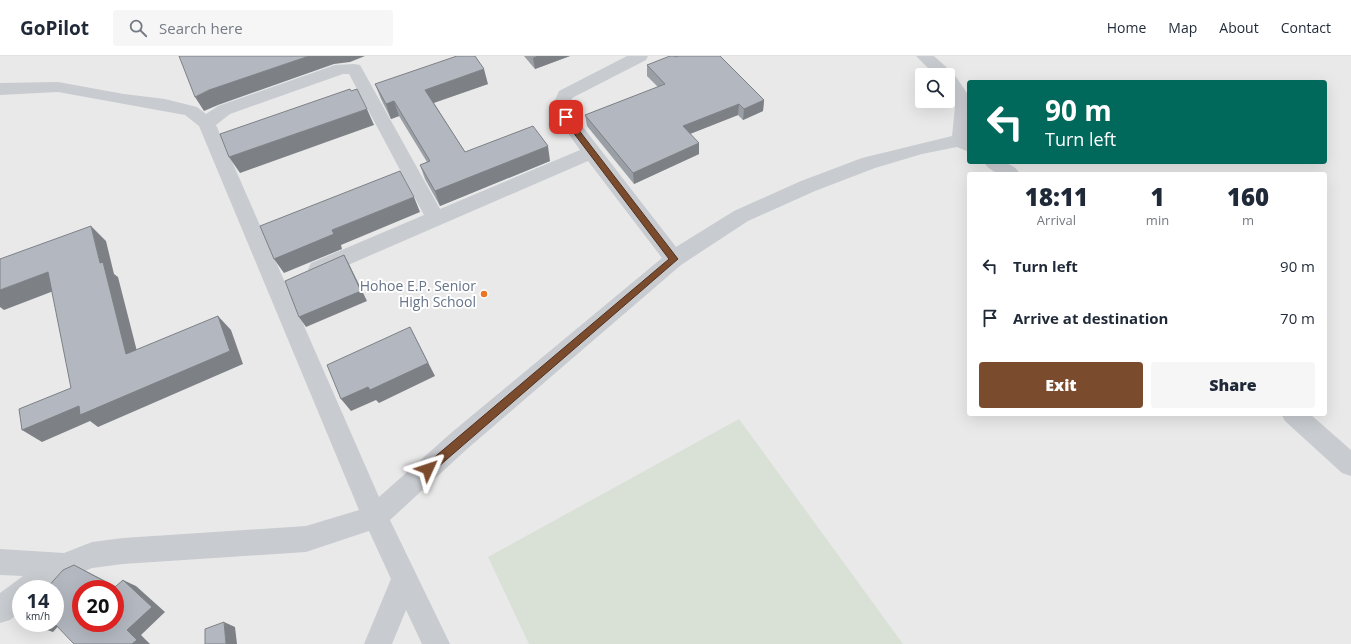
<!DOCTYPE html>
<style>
:root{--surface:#fff;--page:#f6f6f7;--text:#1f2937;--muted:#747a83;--line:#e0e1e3;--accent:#7b4b2e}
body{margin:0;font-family:"Open Sans",sans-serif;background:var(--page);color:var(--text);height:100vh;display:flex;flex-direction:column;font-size:15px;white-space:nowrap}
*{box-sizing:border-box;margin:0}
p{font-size:13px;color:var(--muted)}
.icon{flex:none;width:22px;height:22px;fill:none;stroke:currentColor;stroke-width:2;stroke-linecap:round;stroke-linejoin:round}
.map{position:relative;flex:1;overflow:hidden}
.drawer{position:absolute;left:967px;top:116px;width:360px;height:244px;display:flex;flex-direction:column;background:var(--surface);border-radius:4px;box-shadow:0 4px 16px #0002}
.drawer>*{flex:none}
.top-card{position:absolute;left:967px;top:24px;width:360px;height:84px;border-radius:4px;box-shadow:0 4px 16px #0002;background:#00695c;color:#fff;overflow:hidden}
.fabs{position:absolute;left:915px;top:12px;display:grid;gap:8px}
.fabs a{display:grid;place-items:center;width:40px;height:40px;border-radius:4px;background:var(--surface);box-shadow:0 4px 16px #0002;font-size:20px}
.speed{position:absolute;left:12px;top:524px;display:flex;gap:8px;font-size:20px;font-weight:700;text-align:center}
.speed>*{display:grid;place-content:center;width:52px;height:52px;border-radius:50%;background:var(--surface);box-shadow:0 4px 16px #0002;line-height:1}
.speed small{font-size:10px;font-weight:400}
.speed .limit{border:6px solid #d22;background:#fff;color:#111}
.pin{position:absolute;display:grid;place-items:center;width:34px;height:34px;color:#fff;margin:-17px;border-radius:8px;box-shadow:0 2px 6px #0006}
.me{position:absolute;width:44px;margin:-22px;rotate:48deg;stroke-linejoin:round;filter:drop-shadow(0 0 3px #0008)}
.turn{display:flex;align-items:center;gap:14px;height:84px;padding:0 12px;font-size:18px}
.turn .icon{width:52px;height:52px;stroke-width:2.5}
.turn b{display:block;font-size:28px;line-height:34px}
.eta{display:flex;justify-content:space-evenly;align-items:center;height:68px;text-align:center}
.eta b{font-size:24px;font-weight:800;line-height:28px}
.button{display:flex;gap:8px;margin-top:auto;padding:8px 12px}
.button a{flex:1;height:46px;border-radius:4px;background:var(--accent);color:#fff;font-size:16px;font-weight:800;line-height:46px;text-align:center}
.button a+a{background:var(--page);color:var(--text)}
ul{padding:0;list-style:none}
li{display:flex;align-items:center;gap:12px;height:52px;padding:0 12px}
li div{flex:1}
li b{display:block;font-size:15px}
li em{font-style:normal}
header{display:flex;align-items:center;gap:24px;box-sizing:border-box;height:56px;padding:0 20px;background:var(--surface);border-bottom:1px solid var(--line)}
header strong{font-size:19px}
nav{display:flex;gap:22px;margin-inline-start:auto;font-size:14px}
.search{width:280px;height:36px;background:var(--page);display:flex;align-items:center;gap:10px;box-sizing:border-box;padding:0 14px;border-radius:4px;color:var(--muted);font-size:15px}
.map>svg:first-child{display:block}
</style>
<header>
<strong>GoPilot</strong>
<div class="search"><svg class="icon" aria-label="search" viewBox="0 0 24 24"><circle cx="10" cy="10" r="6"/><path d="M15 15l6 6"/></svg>Search here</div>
<nav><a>Home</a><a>Map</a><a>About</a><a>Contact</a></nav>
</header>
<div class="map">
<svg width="1351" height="588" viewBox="0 0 1351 588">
<rect width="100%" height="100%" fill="#f8f9f6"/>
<path fill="#e9e9e9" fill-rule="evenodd" d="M0 0H1351V588H0ZM922 19H948V45H922ZM969 26H1325V106H969ZM969 118H1325V358H969ZM21 533H55V567H21ZM81 533H115V567H81Z"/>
<path fill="#d9e1d7" d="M739 363 903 588H529L488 501Z"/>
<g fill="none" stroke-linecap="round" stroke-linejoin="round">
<path fill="#c8cbcf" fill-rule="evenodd" d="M627 0H648L646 4 572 42 569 53 676 191 734 155 801 125 862 102 952 80 955 51 948 33V19H935L916 0H934L954 18 969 40V96L957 91 922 98 875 112 815 135 748 165 681 209 467 393 390 464 450 588H422L406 554 392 588H364L391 523 369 475 306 496 123 508 92 512 73 520 51 533H21V555L10 564 0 567V537L23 520 0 519V493L64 497 92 486 123 482 306 470 359 454 199 70 185 59 58 36 0 39V27L58 26 124 38 165 43 197 51 206 58 218 50 335 9 354 8 360 9 440 153 580 94 551 53 559 35ZM343 18H349L424 159 311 207 308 213 311 219 318 221 325 219 588 105 662 202 451 377 379 441 216 69 230 58Z
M984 106C998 106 1012 104 1020 118 1006 118 992 120 984 106Z
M1281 358H1310L1351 394V420L1342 417 1285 365Z"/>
</g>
<path fill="#9a9ea5" d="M524 0H570L535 13Z
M675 1 764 44 763 55 743 64 738 59 690 78 699 98 634 128 587 70 585 59 658 31 647 20V9Z
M375 28H488L434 47 465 96 550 105 440 150 425 123 420 109 427 106 399 60 391 63 381 43Z"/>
<path fill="#7d8186" d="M309 0H365L350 6 334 8 218 49 204 55 195 41 209 34Z
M537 0H570L535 13 533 2Z
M484 13 488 28 430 48 425 34Z
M764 44 763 55 743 64 744 53Z
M394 45 399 60 391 63 386 48Z
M739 48 738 59 682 81 683 70Z
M367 53 374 69 240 117 229 101Z
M699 87V98L634 128 633 117Z
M548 90 550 105 440 150 435 135Z
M414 141 420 156 341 189 342 193 284 217 274 203 332 174Z
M91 170 106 185 114 218 118 221 141 311 126 298 100 207Z
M344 199 350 210 367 245 306 271 299 261Z
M48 216 64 231 4 254 0 251V234Z
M218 260 231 274 243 308 98 371 90 365 42 386 22 374Z
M410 271 435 320 379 347 376 344 351 355 341 343Z
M74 509 88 516 129 537 115 531Z
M123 524 136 530 165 556 141 579 150 588H132L127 574Z
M62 566 53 576 38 571 41 567H55Z
M224 566 235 571 237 588H226Z"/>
<path fill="#b3b8c0" stroke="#7d8186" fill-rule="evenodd" d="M179 0H309L209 34 195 41Z
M457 0H475L484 13 425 34 465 96 533 70 548 90 435 135 420 109 430 105 394 45 386 48 375 28Z
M670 0H674L675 1 679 0H720L764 44 744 53 739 48 683 70 699 87 633 117 585 59 665 28 647 9Z
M350 33 351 35 357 33 367 53 229 101 220 78Z
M400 115 414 141 332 174 334 178 274 203 260 170Z
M91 170 100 207 103 206 126 298 218 260 230 295 80 359 79 350 22 374 19 353 71 332 48 216 0 234V203Z
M344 199 361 235 299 261 285 225Z
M410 271 428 307 370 334 368 331 341 343 327 309Z
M74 509 115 531 123 524 152 551 127 574 137 584 132 588H74L54 567H55V533H46L63 514ZM81 533H115V567H81Z
M224 566 226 588H205V573Z
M30 567H41L38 571Z"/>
<path fill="#7b4b2e" stroke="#50311e" d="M566 59 568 60 678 203 431 417H424L423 413 424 410 669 203 563 63 562 61Z"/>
<circle fill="#ec7523" stroke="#fff" stroke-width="1.5" cx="484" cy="238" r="4"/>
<g text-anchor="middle" stroke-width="4" stroke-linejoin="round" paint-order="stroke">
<g font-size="14" fill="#667388" stroke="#fff" text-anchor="end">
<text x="476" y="235">Hohoe E.P. Senior<tspan x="476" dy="16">High School</tspan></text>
</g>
</g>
</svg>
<div class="fabs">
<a><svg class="icon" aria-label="search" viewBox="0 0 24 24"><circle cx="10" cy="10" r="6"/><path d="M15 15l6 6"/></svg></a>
</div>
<div class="speed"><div>14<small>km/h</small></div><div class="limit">20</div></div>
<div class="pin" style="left:566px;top:61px;background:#d93025"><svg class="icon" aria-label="arrive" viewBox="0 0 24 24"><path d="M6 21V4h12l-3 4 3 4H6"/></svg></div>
<svg class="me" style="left:428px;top:413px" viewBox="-20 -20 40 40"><path d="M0-17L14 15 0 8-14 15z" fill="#7b4b2e" stroke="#fff" stroke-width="4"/></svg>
<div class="top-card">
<div class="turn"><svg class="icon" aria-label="left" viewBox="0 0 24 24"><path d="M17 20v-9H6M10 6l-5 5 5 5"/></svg><div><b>90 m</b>Turn left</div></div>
</div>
<section class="drawer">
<div class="eta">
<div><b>18:11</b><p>Arrival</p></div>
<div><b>1</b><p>min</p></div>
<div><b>160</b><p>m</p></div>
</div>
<ul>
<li><svg class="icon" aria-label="left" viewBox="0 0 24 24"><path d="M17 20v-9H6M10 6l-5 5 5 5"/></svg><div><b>Turn left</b></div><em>90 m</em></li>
<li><svg class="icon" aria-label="arrive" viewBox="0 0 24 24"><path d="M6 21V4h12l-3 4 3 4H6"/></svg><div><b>Arrive at destination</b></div><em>70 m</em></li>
</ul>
<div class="button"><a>Exit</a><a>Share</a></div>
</section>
</div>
